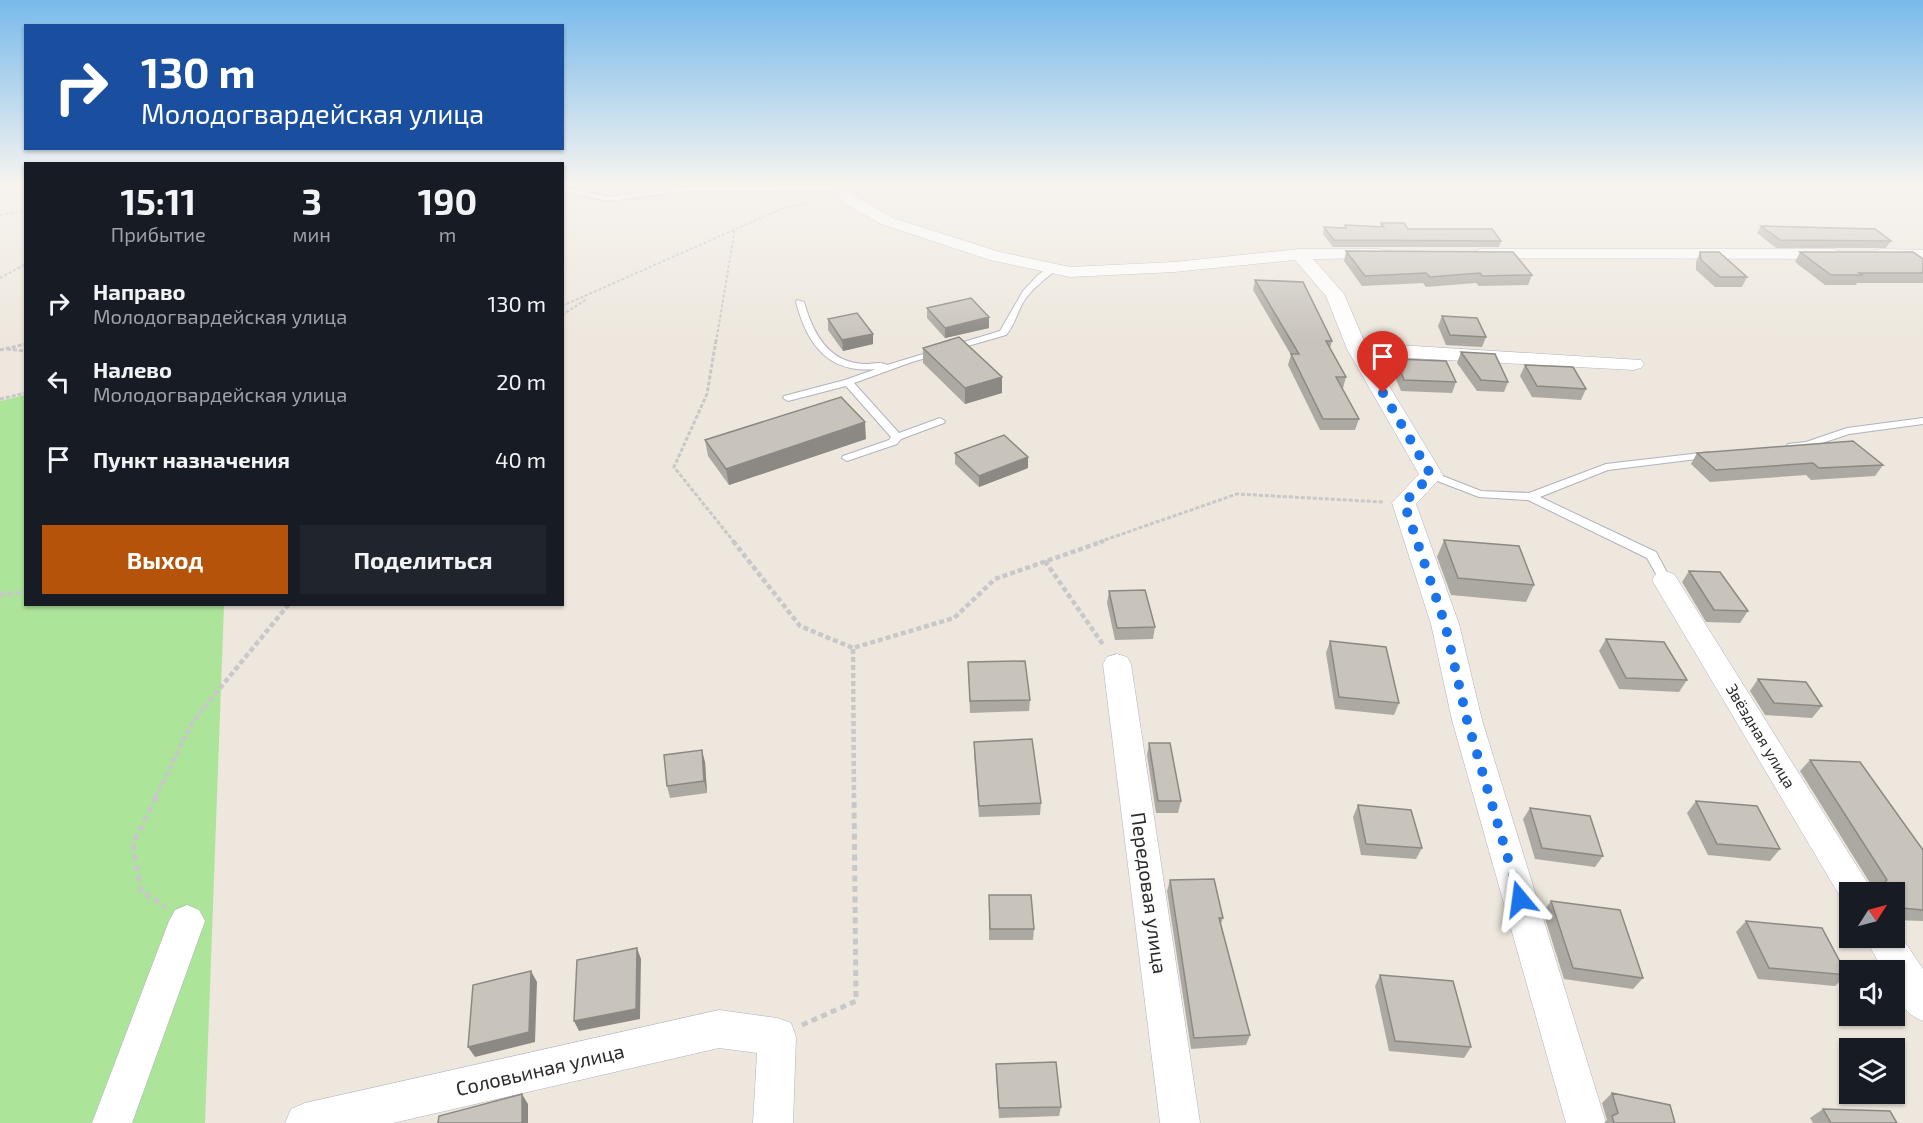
<!DOCTYPE html>
<html lang="ru">
<meta charset="utf-8">
<style>
:root{--surface:#171b24;--page:#20242c;--text:#f1f3f6;--muted:#9ea1a6;--accent:#b45309}
body{margin:0;font-family:"Exo 2",sans-serif;background:var(--page);color:var(--text);height:100vh;display:flex;flex-direction:column;font-size:22px;white-space:nowrap}
*{box-sizing:border-box;margin:0}
p{font-size:20px;color:var(--muted)}
.icon{flex:none;width:33px;height:33px;fill:none;stroke:currentColor;stroke-width:2;stroke-linecap:round;stroke-linejoin:round}
.map{position:relative;flex:1;overflow:hidden}
.panel{position:absolute;left:24px;top:162px;width:540px;height:444px;display:flex;flex-direction:column;background:var(--surface);border-radius:0px;box-shadow:0 2px 4px #0004}
.panel>*{flex:none}
.hud{position:absolute;left:24px;top:24px;width:540px;height:126px;border-radius:0px;box-shadow:0 2px 4px #0004;background:#1a4fa0;color:#fff;overflow:hidden}
.needle{width:39px;rotate:54deg}
.controls{position:absolute;left:1839px;top:882px;display:grid;gap:12px}
.controls a{display:grid;place-items:center;width:66px;height:66px;border-radius:0px;background:var(--surface);box-shadow:0 2px 4px #0004;font-size:30px}
.pin{position:absolute;display:grid;place-items:center;width:51px;height:51px;color:#fff;margin:-62px -26px;border-radius:50% 50% 50% 0;rotate:-45deg;box-shadow:0 0 6px #0007}
.pin .icon{rotate:45deg}
.me{position:absolute;width:66px;margin:-33px;rotate:344deg;stroke-linejoin:round;filter:drop-shadow(0 0 4px #0008)}
.turn{display:flex;align-items:center;gap:21px;height:126px;padding:0 18px;font-size:27px}
.turn .icon{width:78px;height:78px;stroke-width:2.5}
.turn b{display:block;font-size:42px;line-height:51px}
.eta{display:flex;justify-content:space-evenly;align-items:center;height:102px;text-align:center}
.eta b{font-size:36px;font-weight:700;line-height:42px}
.button{display:flex;gap:12px;margin-top:auto;padding:12px 18px}
.button a{flex:1;height:69px;border-radius:0px;background:var(--accent);color:#fff;font-size:24px;font-weight:700;line-height:69px;text-align:center}
.button a+a{background:var(--page);color:var(--text)}
ul{padding:0;list-style:none}
li{display:flex;align-items:center;gap:18px;height:78px;padding:0 18px}
li div{flex:1}
li b{display:block;font-size:22px}
li em{font-style:normal}
.map>svg:first-child{display:block}
</style>
<div class="map">
<svg width="1923" height="1123" viewBox="0 0 1923 1123">
<rect width="100%" height="100%" fill="#ede7dd"/>
<path fill="#ace499" d="M25 395 26 604 224 605 205 1123H0V401Z"/>
<g fill="none" stroke-linecap="round" stroke-linejoin="round">
<defs>
<path id="service" d="M844 186 848 188 847 190 685 191 608 201 562 191V187L608 197 685 187Z
M1051 266 1058 268C1046 279 1033 287 1024 301 1017 312 1015 325 1006 335L912 362 854 383 899 433 940 418 945 421 944 423 901 439 897 444 847 461 842 458 843 456 889 440 891 437 846 386 788 401 783 398 784 396 845 380 876 369C828 374 807 344 796 302L797 300 804 302C813 333 828 363 865 364 873 364 881 361 887 365L1000 331 1023 291 1038 275Z
M1923 418V424L1849 434 1807 448 1792 449 1787 446 1788 444 1806 442 1847 428Z
M1709 452 1713 453 1714 455 1713 457 1608 470 1540 497 1656 552 1671 580 1665 584 1661 583 1647 558 1528 500 1479 497 1427 477 1426 475 1431 472 1435 473 1481 491 1529 493 1606 464Z"/>
<path id="minor" d="M834 183H850L855 196 893 218 1000 252 1070 267 1174 262 1299 249H1381L1390 254 1387 258 1313 259 1344 294 1365 343 1641 360 1644 364 1641 368 1634 370 1371 356 1443 475 1416 504 1459 624 1482 720 1606 1123H1566L1452 720 1431 624 1392 503 1419 474 1347 349 1326 296 1295 260 1174 272 1070 277 990 260 881 224 842 202Z
M1480 249H1834L1843 254 1834 259 1474 258 1471 254Z
M1882 249 1923 250V260L1876 258 1873 254 1876 250Z
M1665 571 1674 574 1873 892H1850V905L1844 903 1652 580 1656 574Z
M1117 654 1127 657 1131 664 1200 1123H1160L1103 664 1107 657Z
M187 905 199 910 205 921 132 1123H92L169 921 175 910Z
M1894 926 1923 969V1021C1900 1012 1894 994 1894 970H1883L1865 938H1894Z
M719 1010 777 1018 791 1023 796 1037 793 1123H753L757 1053 719 1048 393 1123H285L291 1109 305 1103Z"/>
</defs>
<use href="#service" stroke="#b1b2bf" stroke-width="2"/>
<use href="#minor" stroke="#b1b2bf" stroke-width="1"/>
<path stroke="#c8c8c8" stroke-width="2" stroke-dasharray="3 2" stroke-linecap="butt" d="M0 190 26 199
M0 215 26 211
M0 278 26 264
M562 306 781 209 805 204
M562 315 587 299
M716 342 735 229"/>
<path stroke="#c8c8c8" stroke-width="3" stroke-dasharray="4 2" stroke-linecap="butt" d="M716 340 707 394 674 467 734 542
M7 349 26 351
M0 350 26 344
M0 399 26 393
M1099 542 1237 494 1383 502"/>
<path stroke="#c8c8c8" stroke-width="4.5" stroke-dasharray="5 3" stroke-linecap="butt" d="M733 541 800 626 853 648
M1045 561 1104 646
M0 595 26 592
M155 798 193 721 289 604
M854 798 853 648 954 618 995 579 1104 541"/>
<path stroke="#c8c8c8" stroke-width="5" stroke-dasharray="6 4.5" stroke-linecap="butt" d="M156 797 133 844 141 891 166 907
M802 1025 856 1001 854 797"/>
<use href="#service" fill="#fff" fill-rule="evenodd"/>
<use href="#minor" fill="#fff" fill-rule="evenodd"/>
</g>
<path fill="#aca9a2" d="M1381 223 1408 229 1501 241 1499 247H1333L1323 234 1324 227 1345 228V225L1380 227Z
M1761 226 1891 241 1886 248H1776L1757 233Z
M1346 251 1532 275 1528 285 1479 286 1476 283 1426 287 1423 283 1362 286 1344 261Z
M1700 252 1747 277 1742 287H1715L1696 270V262Z
M1800 252 1923 273V283H1857L1856 285H1825L1795 262Z
M1255 280 1332 341 1330 348 1346 377 1343 388H1342L1359 419 1355 430H1320L1288 365 1291 355 1253 290Z
M927 308 989 317V328L945 338 927 318Z
M1442 316 1486 337 1482 347 1446 345 1438 326Z
M828 319 873 334V344L843 351 828 330Z
M923 348 1002 393 965 404 923 363Z
M1461 352 1508 382 1504 392 1477 391 1457 363Z
M1396 359 1456 382 1452 393 1401 391 1392 370Z
M1525 365 1586 389 1581 400 1532 397 1520 376Z
M866 439 729 485 708 456 705 440Z
M955 453 1028 457V468L979 487 955 464Z
M1697 453 1883 465 1875 476 1811 480 1806 475 1710 482 1691 464Z
M1444 540 1534 585 1526 602 1451 595 1437 557Z
M1689 571 1748 611 1740 623 1706 622 1682 582Z
M1109 591 1155 627 1153 639 1115 640 1107 603Z
M1606 639 1687 680 1679 692 1619 689 1599 651Z
M1330 641 1399 703 1394 715 1335 709 1326 653Z
M968 662 1030 700 1029 711 970 713Z
M1758 679 1822 706 1812 718 1765 715 1750 691Z
M974 742 1041 803 1040 815 979 817 974 753Z
M1149 743 1181 801 1178 813H1156L1147 755Z
M1810 760 1923 850V921L1894 920V892H1874L1875 891 1800 771Z
M705 762 707 793 670 798 667 786Z
M1696 801 1780 849 1770 861 1708 855 1687 813Z
M1358 805 1422 848 1416 859 1361 855 1353 817Z
M1530 808 1603 856 1595 867 1535 859 1523 819Z
M1170 880 1223 918 1221 924 1250 1035 1246 1045 1191 1049 1167 891Z
M989 895 1034 929 1033 940H989Z
M1551 901 1643 978 1633 989 1564 979 1543 912Z
M1746 921 1847 975 1835 986 1758 979 1736 932Z
M1380 975 1471 1047 1464 1058 1389 1051 1375 986Z
M996 1064 1061 1107 1059 1116 999 1118 996 1074Z
M1612 1093 1675 1123H1604L1607 1120 1602 1103Z
M1823 1109 1897 1123H1813L1810 1118Z"/>
<path fill="#8c8984" d="M989 317V328L945 338V328Z
M873 334V344L843 351 842 340Z
M1002 377V393L965 404V388Z
M865 422 866 439 729 485 726 469Z
M1028 457V468L979 487V476Z
M702 750 705 762 707 793 704 781Z
M637 948 641 959 640 1019 579 1031 574 1021Z
M531 971 537 982 535 1042 475 1057 468 1047Z
M522 1094 528 1104V1123H522Z"/>
<path fill="#c8c4bc" stroke="#8c8984" stroke-width="1.5" d="M1381 223H1404L1408 229H1492L1501 241 1334 240 1324 227 1346 228 1345 225 1384 227Z
M1761 226 1875 229 1891 241 1780 240Z
M1346 251 1513 252 1532 275 1482 276 1480 273 1430 277 1426 273 1365 276Z
M1700 252H1719L1747 277H1720L1701 260Z
M1800 252H1913L1923 259V273H1859L1862 275H1831Z
M1255 280 1303 282 1332 341H1326L1346 377H1336L1359 419H1323L1291 354H1299Z
M971 298 989 317 945 328 927 308Z
M857 313 873 334 842 340 828 319Z
M1442 316 1477 318 1486 337 1450 335Z
M959 337 1002 377 965 388 923 348Z
M1461 352 1495 354 1508 382 1481 380Z
M1396 359 1446 361 1456 382 1404 380Z
M1525 365 1573 367 1586 389 1537 386Z
M841 397 865 422 726 469 705 440Z
M1004 435 1028 457 979 476 955 453Z
M1853 441 1883 465 1819 468 1813 463 1716 470 1697 453Z
M1444 540 1519 546 1534 585 1458 578Z
M1689 571 1720 572 1748 611 1714 610Z
M1145 590 1155 627 1117 628 1109 591Z
M1606 639 1664 642 1687 680 1626 678Z
M1330 641 1386 647 1399 703 1339 697Z
M1025 661 1030 700 970 701 968 662Z
M1758 679 1806 682 1822 706 1774 703Z
M1032 739 1041 803 979 806 974 742Z
M1149 743H1170L1181 801H1158Z
M702 750 704 781 667 786 664 755Z
M1810 760 1860 762 1923 850V910L1901 908 1894 899V892H1891L1884 883 1887 880Z
M1696 801 1757 806 1780 849 1717 844Z
M1358 805 1411 810 1422 848 1366 844Z
M1530 808 1590 816 1603 856 1542 848Z
M1214 879 1223 918H1219L1250 1035 1194 1038 1170 880Z
M989 895H1031L1034 929H990Z
M1551 901 1620 910 1643 978 1573 968Z
M1746 921 1822 928 1847 975 1769 968Z
M637 948 636 1009 574 1021 577 960Z
M531 971 529 1032 468 1047 473 985Z
M1380 975 1453 981 1471 1047 1395 1041Z
M1056 1062 1061 1107 999 1108 996 1064Z
M1612 1093 1670 1105 1675 1123H1614L1612 1116 1618 1113Z
M522 1094V1123H438L439 1116Z
M1823 1109 1890 1111 1897 1123H1831Z"/>
<linearGradient id="sky" x2="0" y2="1"><stop stop-color="#78baeb"/><stop offset="0.54" stop-color="#f7f4f0"/><stop offset="1" stop-color="#f7f4f0" stop-opacity="0"/></linearGradient>
<rect width="1923" height="340" fill="url(#sky)"/>
<g fill="none" stroke-linecap="round" stroke-linejoin="round">
<path stroke="#1a73e8" stroke-width="10" stroke-dasharray="0 18" d="M1383 393 1431 475 1404 503 1445 624 1467 720 1520 899"/>
</g>
<g text-anchor="middle" stroke-width="4.5" stroke-linejoin="round" paint-order="stroke">
<g font-size="16" fill="#2b2b2b" stroke="#fff">
<text transform="translate(1761 736) rotate(59)" y="6">Звёздная улица</text>
</g>
<g font-size="20" fill="#2b2b2b" stroke="#fff">
<text transform="translate(1149 893) rotate(82)" y="7">Передовая улица</text>
<text transform="translate(540 1070) rotate(-13)" y="7">Соловьиная улица</text>
</g>
</g>
</svg>
<div class="controls">
<a><svg class="needle" viewBox="-14 -14 28 28"><path d="M0-13l5 13h-10z" fill="#e53935"/><path d="M0 13l5-13h-10z" fill="#9ea1a6"/></svg></a>
<a><svg class="icon" aria-label="sound" viewBox="0 0 24 24"><path d="M4 9h4l5-4v14l-5-4H4zM17 9q2 3 0 6"/></svg></a>
<a><svg class="icon" aria-label="layers" viewBox="0 0 24 24"><path d="M12 4l9 5-9 5-9-5zM3 14l9 5 9-5"/></svg></a>
</div>
<div class="pin" style="left:1383px;top:393px;background:#d93025"><svg class="icon" aria-label="arrive" viewBox="0 0 24 24"><path d="M6 21V4h12l-3 4 3 4H6"/></svg></div>
<svg class="me" style="left:1520px;top:899px" viewBox="-20 -20 40 40"><path d="M0-17L14 15 0 8-14 15z" fill="#1a73e8" stroke="#fff" stroke-width="4"/></svg>
<div class="hud">
<div class="turn"><svg class="icon" aria-label="right" viewBox="0 0 24 24"><path d="M7 20v-9h11M14 6l5 5-5 5"/></svg><div><b>130 m</b>Молодогвардейская улица</div></div>
</div>
<section class="panel">
<div class="eta">
<div><b>15:11</b><p>Прибытие</p></div>
<div><b>3</b><p>мин</p></div>
<div><b>190</b><p>m</p></div>
</div>
<ul>
<li><svg class="icon" aria-label="right" viewBox="0 0 24 24"><path d="M7 20v-9h11M14 6l5 5-5 5"/></svg><div><b>Направо</b><p>Молодогвардейская улица</p></div><em>130 m</em></li>
<li><svg class="icon" aria-label="left" viewBox="0 0 24 24"><path d="M17 20v-9H6M10 6l-5 5 5 5"/></svg><div><b>Налево</b><p>Молодогвардейская улица</p></div><em>20 m</em></li>
<li><svg class="icon" aria-label="arrive" viewBox="0 0 24 24"><path d="M6 21V4h12l-3 4 3 4H6"/></svg><div><b>Пункт назначения</b></div><em>40 m</em></li>
</ul>
<div class="button"><a>Выход</a><a>Поделиться</a></div>
</section>
</div>
